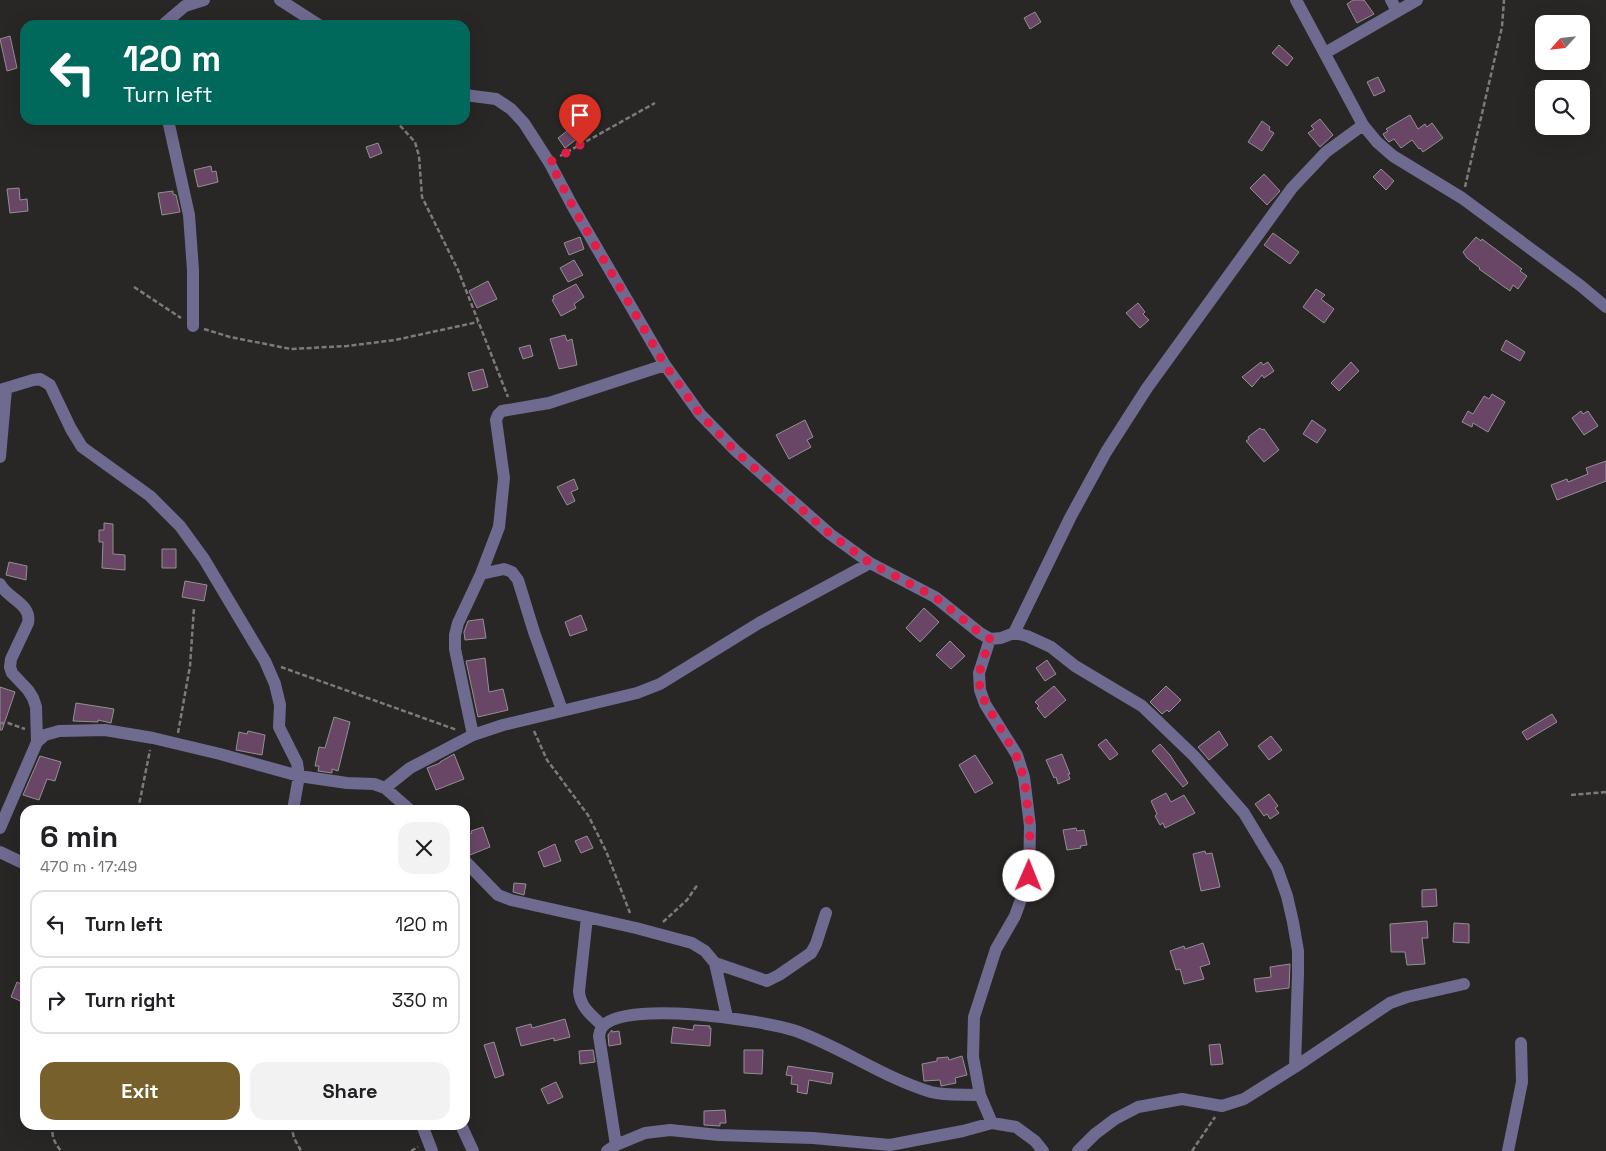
<!DOCTYPE html>
<meta charset="utf-8">
<style>
:root{--surface:#fff;--page:#f2f2f2;--text:#202124;--muted:#757577;--line:#e0e0e0;--accent:#78602c}
body{margin:0;font-family:"Space Grotesk",sans-serif;background:var(--page);color:var(--text);height:100vh;display:flex;flex-direction:column;font-size:19px;white-space:nowrap}
*{box-sizing:border-box;margin:0}
p{font-size:16px;color:var(--muted)}
.icon{flex:none;width:28px;height:28px;fill:none;stroke:currentColor;stroke-width:2;stroke-linecap:round;stroke-linejoin:round}
.map{position:relative;flex:1;overflow:hidden}
.panel{position:absolute;left:20px;top:805px;width:450px;height:325px;display:flex;flex-direction:column;background:var(--surface);border-radius:15px;box-shadow:0 5px 20px #0002}
.panel>*{flex:none}
.top-card{position:absolute;left:20px;top:20px;width:450px;height:105px;border-radius:15px;box-shadow:0 5px 20px #0002;background:#00695c;color:#fff;overflow:hidden}
.needle{width:32px;rotate:243deg}
.buttons{position:absolute;left:1535px;top:15px;display:grid;gap:10px}
.buttons a{display:grid;place-items:center;width:55px;height:55px;border-radius:10px;background:var(--surface);box-shadow:0 5px 20px #0002;font-size:25px}
.pin{position:absolute;display:grid;place-items:center;width:42px;height:42px;color:#fff;margin:-51px -21px;border-radius:50% 50% 50% 0;rotate:-45deg;box-shadow:0 0 5px #0007}
.pin .icon{rotate:45deg}
.me{position:absolute;width:55px;margin:-28px;rotate:1deg;stroke-linejoin:round;filter:drop-shadow(0 0 4px #0008)}
.turn{display:flex;align-items:center;gap:18px;height:105px;padding:0 20px;font-size:22px}
.turn .icon{width:65px;height:65px;stroke-width:2.5}
.turn b{display:block;font-size:35px;line-height:42px}
.round{display:grid;place-items:center;flex:none;width:52px;height:52px;border-radius:15px;background:var(--page)}
.summary{display:flex;align-items:center;justify-content:space-between;height:85px;padding:0 20px}
h1{font-size:30px;font-weight:800;line-height:38px}
.cta{display:flex;gap:10px;margin-top:auto;padding:10px 20px}
.cta a{flex:1;height:58px;border-radius:15px;background:var(--accent);color:#fff;font-size:20px;font-weight:800;line-height:58px;text-align:center}
.cta a+a{background:var(--page);color:var(--text)}
ul{padding:0;list-style:none}
li{display:flex;align-items:center;gap:15px;height:68px;margin:0 10px 8px;padding:0 10px;border:2px solid var(--line);border-radius:15px}
li div{flex:1}
li b{display:block;font-size:19px}
li em{font-style:normal}
.map>svg:first-child{display:block}
</style>
<div class="map">
<svg width="1606" height="1151" viewBox="0 0 1606 1151">
<rect width="100%" height="100%" fill="#292725"/>
<path fill="#694666" stroke="#929092" d="M1353 0H1364L1374 14 1357 23 1347 4Z
M1035 12 1041 22 1030 29 1024 18Z
M10 36 17 68 7 71 0 39Z
M1279 45 1293 58 1287 66 1272 53Z
M1378 77 1385 91 1374 96 1367 82Z
M1410 115 1418 129 1425 124 1427 127 1432 123 1443 138 1423 152 1420 148 1419 149 1412 140 1401 148 1394 139 1389 142 1386 139 1383 134 1388 131 1386 129Z
M584 118 591 128 565 148 558 138Z
M1320 119 1333 135 1320 147 1308 133 1314 129 1311 126Z
M1262 121 1270 127 1269 130 1274 133 1262 151 1248 142Z
M378 143 382 153 370 158 366 147Z
M211 166 212 172 216 171 218 182 198 187 194 170Z
M1381 169 1394 181 1386 190 1373 177Z
M1264 174 1280 191 1267 205 1250 188Z
M19 188 20 200 27 199 28 211 10 213 7 189Z
M173 191V194L176 195 180 212 162 215 158 193Z
M1273 233 1299 252 1290 264 1264 245Z
M580 237 584 249 569 255 564 243Z
M1476 237 1481 241 1482 239 1522 269 1520 271 1527 276 1518 289 1513 285 1510 291 1479 269 1480 268 1467 258 1463 252Z
M574 260 583 275 568 282 560 268Z
M488 281 497 299 477 308 469 291Z
M576 284 584 297 574 304 576 308 561 316 552 300 554 299 553 296Z
M1316 289 1325 295 1321 299 1334 309 1324 323 1303 307Z
M1138 303 1145 312 1143 314 1149 320 1140 328 1126 313Z
M565 335 567 341 572 339 577 365 559 369 550 339Z
M1506 340 1525 352 1520 361 1501 350Z
M530 345 533 356 523 359 519 348Z
M1261 362 1263 365 1268 362 1274 371 1264 378 1262 375 1252 387 1242 377Z
M1351 362 1359 371 1339 391 1331 383Z
M483 369 488 387 473 391 468 373Z
M1492 394 1505 402 1488 432 1473 423 1472 427 1462 422 1468 411 1473 414 1484 396 1489 399Z
M1581 411 1583 414 1588 411 1598 426 1584 435 1572 418Z
M805 420 813 437 807 440 811 447 789 459 776 435Z
M1312 420 1326 430 1317 443 1303 434Z
M1260 428 1262 430 1264 429 1279 450 1264 462 1246 441 1249 439 1248 437Z
M1606 461V481L1557 500 1551 485 1567 479 1568 482 1588 474 1586 468Z
M574 479 578 489 571 492 575 501 567 505 557 487Z
M104 523 113 524V554L125 555V570L102 568 103 542H99V530H104Z
M162 549H176V568H162Z
M9 562 27 566 26 580 6 575Z
M185 581 207 585 204 601 182 597Z
M924 608 939 622 920 642 906 628Z
M581 615 587 630 570 636 565 622Z
M483 619 486 638 465 640 464 632 468 621Z
M950 641 965 656 951 669 936 655Z
M485 658 489 692 503 689 508 710 478 717 466 661Z
M1047 660 1056 674 1045 681 1036 668Z
M1054 686 1066 700 1045 718 1037 708 1039 706 1035 702Z
M1166 686 1181 700 1169 712 1167 710 1162 714 1150 702Z
M0 687 15 692 2 730H0Z
M76 703 114 709 111 723 98 720V722L73 721Z
M1552 714 1557 722 1527 740 1522 732Z
M334 717 350 722 338 771 332 769V773L318 771 319 766H315L319 747 325 748Z
M248 731 265 735 262 755 236 750 239 732 247 734Z
M1219 731 1228 745 1209 760 1198 747Z
M1271 736 1282 750 1269 760 1258 746Z
M1106 739 1118 754 1110 760 1098 745Z
M1160 744 1170 755 1188 783 1183 787 1152 751Z
M454 754 464 779 436 790 427 768 440 763V762Z
M1062 754 1070 774H1068L1070 779 1058 784 1056 777 1054 778 1046 760Z
M975 755 993 783 975 793 959 765Z
M40 756 61 762 55 781 47 779 39 800 23 795Z
M1166 793 1171 802 1184 795 1195 813 1165 828 1163 823 1160 825 1155 816 1157 814 1151 801Z
M1269 794 1278 806 1275 808 1279 813 1270 819 1267 814 1264 816 1255 804Z
M483 827 490 847 470 855 466 844 469 843 466 835 472 833 471 831Z
M1076 828 1077 831 1084 830 1087 845 1080 846 1081 848 1067 850 1063 830Z
M587 836 593 848 581 853 575 841Z
M555 844 561 861 544 867 538 852Z
M1205 851 1206 854 1212 853 1220 887 1201 891 1193 854Z
M514 883 526 884 524 895 513 892Z
M1436 889 1437 906 1422 907V890Z
M1427 921 1428 938H1422L1425 964 1407 965 1405 952H1391L1390 924Z
M1454 923 1469 924V943L1453 942Z
M1203 943 1210 964 1200 967 1204 979 1184 984 1180 969 1176 970 1170 951 1184 946 1185 949Z
M1290 964 1289 988 1256 992 1254 979 1271 977 1270 967Z
M17 982 25 986V1003L11 997Z
M565 1019 570 1037 554 1041V1038L521 1046 516 1028 531 1024 532 1028Z
M694 1025 710 1026 709 1028H711L710 1046 671 1043 673 1027 693 1030Z
M612 1030V1032L619 1031 621 1044 609 1046 608 1035Z
M494 1042 504 1075 495 1078 484 1045Z
M1220 1044 1223 1064 1211 1065 1209 1045Z
M593 1050 595 1062 580 1064 579 1051Z
M744 1050H763L762 1074 744 1073Z
M962 1056 967 1075 955 1078 956 1083 941 1086 940 1080 924 1081 922 1064 937 1061V1058L948 1057 949 1060Z
M788 1066 833 1073 831 1084 809 1080 807 1094 797 1092 798 1085 791 1084 792 1076 786 1075Z
M556 1082 563 1097 548 1104 541 1089Z
M725 1110 726 1123H720V1126L704 1125V1111Z"/>
<g fill="none" stroke-linecap="round" stroke-linejoin="round">
<path stroke="#7d7b79" stroke-width="2.5" stroke-dasharray="5 2.5" stroke-linecap="butt" d="M395 120 415 142 419 156 422 197 458 270 508 397
M560 156 655 103
M1465 187 1502 27 1504 0
M134 287 181 318
M204 329 230 337 291 349 347 346 395 340 478 322
M281 667 457 730
M0 723H8L25 729
M534 731 547 760 588 815 606 851 630 913
M178 733 190 666 194 608
M1571 795 1606 792
M138 810 150 750
M663 922 687 900 698 884
M55 1125C49 1134 55 1143 61 1151
M291 1125 294 1138 301 1151
M411 1151 418 1147
M1192 1151 1215 1117"/>
<path stroke="#6f6a90" stroke-width="12" d="M280 0 319 25
M1296 0 1363 125 1377 142 1393 156 1462 198 1581 286 1606 307
M1391 0 1397 11
M165 25V23L185 6 204 0
M1325 53 1417 0
M465 95 496 99 511 109 524 123 549 162 573 207 665 365 700 414 736 451 830 534 870 563 935 597 980 633 990 639 1001 638 1014 633 1027 636 1051 647 1075 666 1142 706 1194 756 1244 813 1277 868 1287 896 1293 922 1298 951V973L1295 1067
M168 120 189 215 193 270V326
M0 390 33 380 40 379 50 385 71 429 82 447 150 496 180 526 204 559 265 661 275 684 280 705 279 727 297 763 299 776 293 810
M0 457 6 389
M481 574 504 569 512 572 518 580 534 632 562 710
M0 584C8 599 32 604 28 623L11 659 10 667 12 673 28 690 33 698 36 707 37 742
M1014 633 1070 518 1106 452 1147 388 1292 188 1326 152 1363 125
M990 639 979 673 980 690 985 704 1017 755 1024 777 1030 826 1029 877 1015 916 996 949 974 1017 973 1057 980 1095 992 1123
M473 735 455 649V635L458 623 481 574 499 527 504 478 496 420 498 415 502 411 549 403 665 365
M385 788 410 768 473 735 503 725 637 693 660 684 759 623 870 563
M0 828 37 742 45 735 59 731 105 730 153 738 220 754 299 776 347 783 374 784 385 788 410 810
M0 852 25 864
M465 861 498 895 511 900 636 928 692 943 705 951 715 963 767 981 779 975 811 953 816 944 826 913
M587 917 579 991C580 1007 591 1015 603 1026
M715 963 727 1017
M422 1125 432 1151
M461 1125 473 1151
M616 1145 599 1036C600 1032 600 1029 603 1026 626 1000 764 1020 796 1031 843 1048 884 1078 931 1092 946 1096 965 1094 980 1095
M607 1151 616 1145 645 1133 670 1130 719 1135 813 1138 890 1145 963 1131 992 1123 1016 1127 1035 1141 1043 1151
M1078 1151 1095 1134 1115 1119 1138 1107 1182 1099 1222 1106 1244 1099 1295 1067 1390 1003 1407 997 1464 984
M1508 1151 1522 1082 1521 1043"/>
</g>
<g fill="none" stroke-linecap="round" stroke-linejoin="round">
<path stroke="#e11d48" stroke-width="9" stroke-dasharray="0 16.2" d="M580 145 550 162 573 207 665 365 700 414 736 452 830 534 870 563 935 597 980 633 990 639 979 673 980 690 986 704 1016 755 1024 778 1030 826 1029 876"/>
</g>
</svg>
<div class="buttons">
<a><svg class="needle" viewBox="-14 -14 28 28"><path d="M0-13l5 13h-10z" fill="#e53935"/><path d="M0 13l5-13h-10z" fill="#757577"/></svg></a>
<a><svg class="icon" aria-label="search" viewBox="0 0 24 24"><circle cx="10" cy="10" r="6"/><path d="M15 15l6 6"/></svg></a>
</div>
<div class="pin" style="left:580px;top:145px;background:#d93025"><svg class="icon" aria-label="arrive" viewBox="0 0 24 24"><path d="M6 21V4h12l-3 4 3 4H6"/></svg></div>
<svg class="me" style="left:1029px;top:876px" viewBox="-20 -20 40 40"><circle r="19" fill="#fff"/><path d="M0-13L10 11 0 6-10 11z" fill="#e11d48"/></svg>
<div class="top-card">
<div class="turn"><svg class="icon" aria-label="left" viewBox="0 0 24 24"><path d="M17 20v-9H6M10 6l-5 5 5 5"/></svg><div><b>120 m</b>Turn left</div></div>
</div>
<section class="panel">
<div class="summary"><div><h1>6 min</h1><p>470 m · 17:49</p></div><a class="round"><svg class="icon" aria-label="close" viewBox="0 0 24 24"><path d="M6 6l12 12M18 6L6 18"/></svg></a></div>
<ul>
<li><svg class="icon" aria-label="left" viewBox="0 0 24 24"><path d="M17 20v-9H6M10 6l-5 5 5 5"/></svg><div><b>Turn left</b></div><em>120 m</em></li>
<li><svg class="icon" aria-label="right" viewBox="0 0 24 24"><path d="M7 20v-9h11M14 6l5 5-5 5"/></svg><div><b>Turn right</b></div><em>330 m</em></li>
</ul>
<div class="cta"><a>Exit</a><a>Share</a></div>
</section>
</div>
